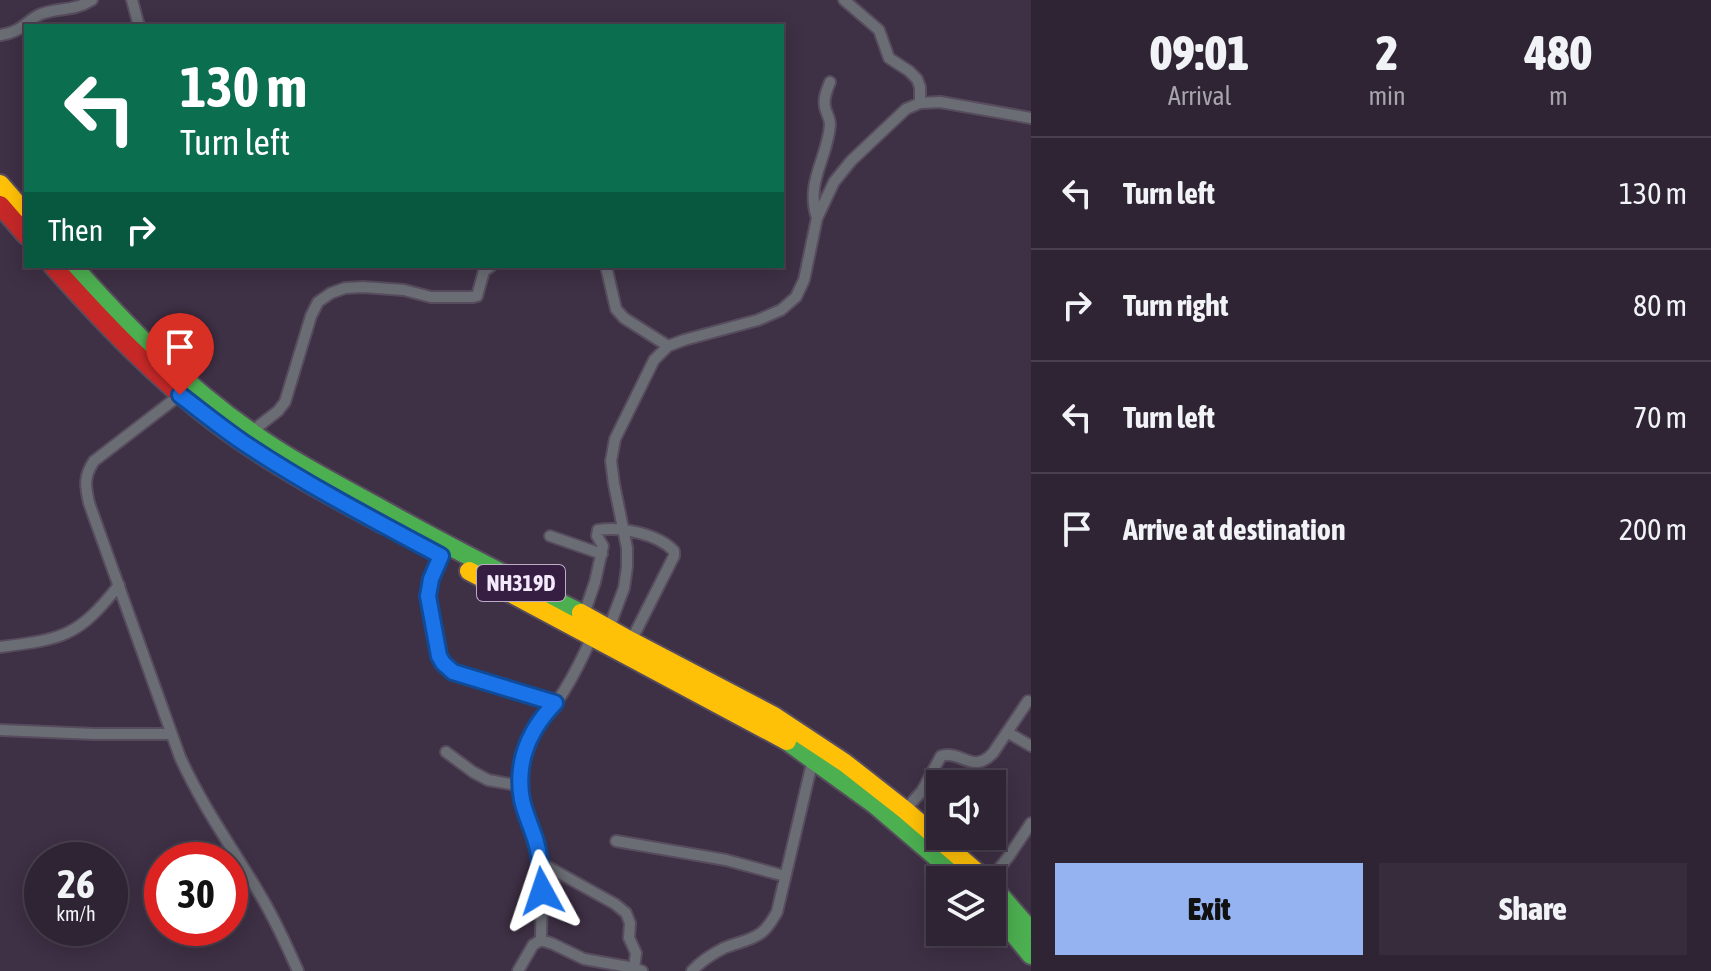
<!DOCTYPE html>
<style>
:root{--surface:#2e2434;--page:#362c3c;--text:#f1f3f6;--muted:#a7a4ac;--line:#49414f;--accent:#95b2f1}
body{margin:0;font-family:"Asap Condensed",sans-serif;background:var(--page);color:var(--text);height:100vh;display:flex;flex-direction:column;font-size:30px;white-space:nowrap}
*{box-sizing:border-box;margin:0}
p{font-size:26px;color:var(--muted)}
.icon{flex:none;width:44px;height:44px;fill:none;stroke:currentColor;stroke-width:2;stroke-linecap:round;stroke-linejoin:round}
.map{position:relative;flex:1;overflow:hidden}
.panel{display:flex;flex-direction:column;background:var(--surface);width:680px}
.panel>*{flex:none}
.guide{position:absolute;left:24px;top:24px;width:760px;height:244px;border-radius:0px;box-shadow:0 4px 20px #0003,0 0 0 2px var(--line);background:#0b6e4f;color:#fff;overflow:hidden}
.buttons{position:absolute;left:926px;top:770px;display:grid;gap:16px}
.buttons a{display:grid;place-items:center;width:80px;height:80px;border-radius:0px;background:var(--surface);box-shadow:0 4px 20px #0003,0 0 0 2px var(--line);font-size:40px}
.speed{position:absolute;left:24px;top:842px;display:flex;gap:16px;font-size:40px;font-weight:700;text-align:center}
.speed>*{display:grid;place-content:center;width:104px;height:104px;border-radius:50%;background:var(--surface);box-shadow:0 4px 20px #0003,0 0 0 2px var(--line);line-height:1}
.speed small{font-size:20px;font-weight:400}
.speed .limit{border:12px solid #d22;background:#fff;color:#111}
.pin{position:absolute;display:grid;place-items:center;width:68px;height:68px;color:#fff;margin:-82px -34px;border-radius:50% 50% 50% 0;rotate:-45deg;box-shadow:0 0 8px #0007}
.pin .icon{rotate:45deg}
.me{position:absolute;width:88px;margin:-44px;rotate:355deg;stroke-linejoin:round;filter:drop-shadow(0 0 6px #0008)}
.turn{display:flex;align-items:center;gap:28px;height:168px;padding:0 24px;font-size:36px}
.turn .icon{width:104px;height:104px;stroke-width:2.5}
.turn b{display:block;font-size:56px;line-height:68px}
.then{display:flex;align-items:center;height:76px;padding:0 24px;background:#0003;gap:16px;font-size:30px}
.eta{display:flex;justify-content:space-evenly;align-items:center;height:136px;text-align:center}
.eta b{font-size:48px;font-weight:800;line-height:56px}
.cta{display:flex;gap:16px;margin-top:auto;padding:16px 24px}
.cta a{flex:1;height:92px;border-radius:0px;background:var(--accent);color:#111;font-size:32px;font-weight:800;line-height:92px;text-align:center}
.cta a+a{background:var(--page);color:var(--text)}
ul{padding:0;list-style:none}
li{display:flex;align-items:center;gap:24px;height:112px;padding:0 24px;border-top:2px solid var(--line)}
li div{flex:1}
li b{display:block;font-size:30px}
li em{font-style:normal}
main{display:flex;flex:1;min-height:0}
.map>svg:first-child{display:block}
</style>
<main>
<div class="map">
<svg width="1031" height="971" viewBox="0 0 1031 971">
<rect width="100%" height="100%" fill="#3e3045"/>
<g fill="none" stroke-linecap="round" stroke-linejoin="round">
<defs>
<path id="street" d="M132 0 139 26
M844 0 879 30 889 58 909 71 917 79 920 87V103
M0 35C23 32 25 21 41 14 60 7 72 12 92 0
M817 218C805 182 828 157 830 125 830 117 826 113 825 107 823 98 827 90 830 82
M606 266 616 309 624 318 668 346
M180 395 94 461C84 476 85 485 89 503L180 757C203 808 234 850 262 898 276 922 287 946 298 971
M251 432 278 411 285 402 311 316 318 302 331 293 345 288 363 287 404 290 431 297H473L477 296 484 271 491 266
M550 536 602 554
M441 556 431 579 428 596 439 656 447 668 453 672 555 703
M584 614 595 582 603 546 597 536 598 530C620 526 658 534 674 551V556L631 641
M609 628 624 588 627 567V548L614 484 611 461 615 439 654 360 668 346 684 340 758 320 781 310 796 297 804 280 817 218 834 182 851 161 906 109 920 103 940 102 1031 118
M0 647C63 639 78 637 119 585
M0 730 95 734H171
M1007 732 1031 746
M446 752 473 772 488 780 521 786
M905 810 922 791 941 756C963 750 972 775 993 753L1028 701
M616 841 726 860 785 876
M541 863 615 904 626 913 630 923 629 938 636 953 634 968
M990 880 1009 856 1031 823
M541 940C541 914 544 886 540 860 534 823 511 791 524 752 531 727 551 712 564 691 575 673 584 655 592 636
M518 971 533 945 541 940 553 944 584 959 634 968 642 971
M692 971C701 961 712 954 724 948 736 943 750 941 761 933 769 927 772 920 777 912L813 759"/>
<path id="fast" d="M73 266C127 327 184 385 251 432 290 460 334 483 376 506 444 544 512 579 581 613
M787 741 874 804 963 880
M992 886 1031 931
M992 907 1031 955"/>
<path id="slow" d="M0 184 26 214
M469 571 787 741
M581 613 631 641 774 716 845 763 905 810 986 880"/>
<path id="jam" d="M0 205 26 235
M53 266C103 322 155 377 216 423 268 462 325 493 383 524"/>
</defs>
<use href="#street" stroke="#574c5d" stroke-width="14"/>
<use href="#fast" stroke="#574c5d" stroke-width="22"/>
<use href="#slow" stroke="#574c5d" stroke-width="22"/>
<use href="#jam" stroke="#574c5d" stroke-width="22"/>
<use href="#street" stroke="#6b6d75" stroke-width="10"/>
<use href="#fast" stroke="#4caf50" stroke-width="18"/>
<use href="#slow" stroke="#ffc107" stroke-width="18"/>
<use href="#jam" stroke="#c62828" stroke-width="18"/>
</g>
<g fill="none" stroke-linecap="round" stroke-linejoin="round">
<defs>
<path id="route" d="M180 395C201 411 222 428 244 443 307 485 374 520 441 556L431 579 428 596 439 656 443 663 453 672 555 703C529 730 515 762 522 800 525 814 532 828 536 842 541 858 541 874 542 891"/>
</defs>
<use href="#route" stroke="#114b97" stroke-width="20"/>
<use href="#route" stroke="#1a73e8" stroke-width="14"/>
</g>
<g text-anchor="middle" stroke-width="8" stroke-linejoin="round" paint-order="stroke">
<rect fill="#361e42" stroke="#bcacc4" stroke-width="2" x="477" y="565" width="88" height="36" rx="6"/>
<g font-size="22" font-weight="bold" fill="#f5e9fc">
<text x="521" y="591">NH319D</text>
</g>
</g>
</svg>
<div class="buttons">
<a><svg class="icon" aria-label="sound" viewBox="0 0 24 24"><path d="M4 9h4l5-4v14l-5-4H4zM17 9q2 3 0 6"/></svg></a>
<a><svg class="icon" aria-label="layers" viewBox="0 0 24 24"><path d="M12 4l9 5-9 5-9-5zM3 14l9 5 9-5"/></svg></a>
</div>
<div class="speed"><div>26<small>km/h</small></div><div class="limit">30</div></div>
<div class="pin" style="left:180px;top:395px;background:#d93025"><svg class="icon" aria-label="arrive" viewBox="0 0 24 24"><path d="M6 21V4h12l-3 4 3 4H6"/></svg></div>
<svg class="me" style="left:542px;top:891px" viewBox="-20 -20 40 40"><path d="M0-17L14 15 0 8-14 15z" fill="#1a73e8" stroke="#fff" stroke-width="4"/></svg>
<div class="guide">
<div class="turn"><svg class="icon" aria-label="left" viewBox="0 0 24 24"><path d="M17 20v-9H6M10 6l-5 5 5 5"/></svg><div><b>130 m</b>Turn left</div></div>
<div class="then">Then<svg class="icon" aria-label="right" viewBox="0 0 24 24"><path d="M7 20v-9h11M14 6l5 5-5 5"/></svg></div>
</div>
</div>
<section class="panel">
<div class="eta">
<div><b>09:01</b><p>Arrival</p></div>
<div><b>2</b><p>min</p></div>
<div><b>480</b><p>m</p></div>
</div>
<ul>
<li><svg class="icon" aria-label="left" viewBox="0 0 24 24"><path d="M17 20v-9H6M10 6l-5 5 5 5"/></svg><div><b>Turn left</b></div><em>130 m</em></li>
<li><svg class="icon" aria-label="right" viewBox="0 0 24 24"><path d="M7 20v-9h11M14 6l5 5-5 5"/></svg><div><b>Turn right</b></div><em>80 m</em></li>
<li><svg class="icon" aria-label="left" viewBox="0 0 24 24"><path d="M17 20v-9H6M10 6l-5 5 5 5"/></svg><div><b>Turn left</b></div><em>70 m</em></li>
<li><svg class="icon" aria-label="arrive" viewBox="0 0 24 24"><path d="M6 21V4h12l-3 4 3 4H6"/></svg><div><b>Arrive at destination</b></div><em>200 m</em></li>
</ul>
<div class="cta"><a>Exit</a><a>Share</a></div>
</section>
</main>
